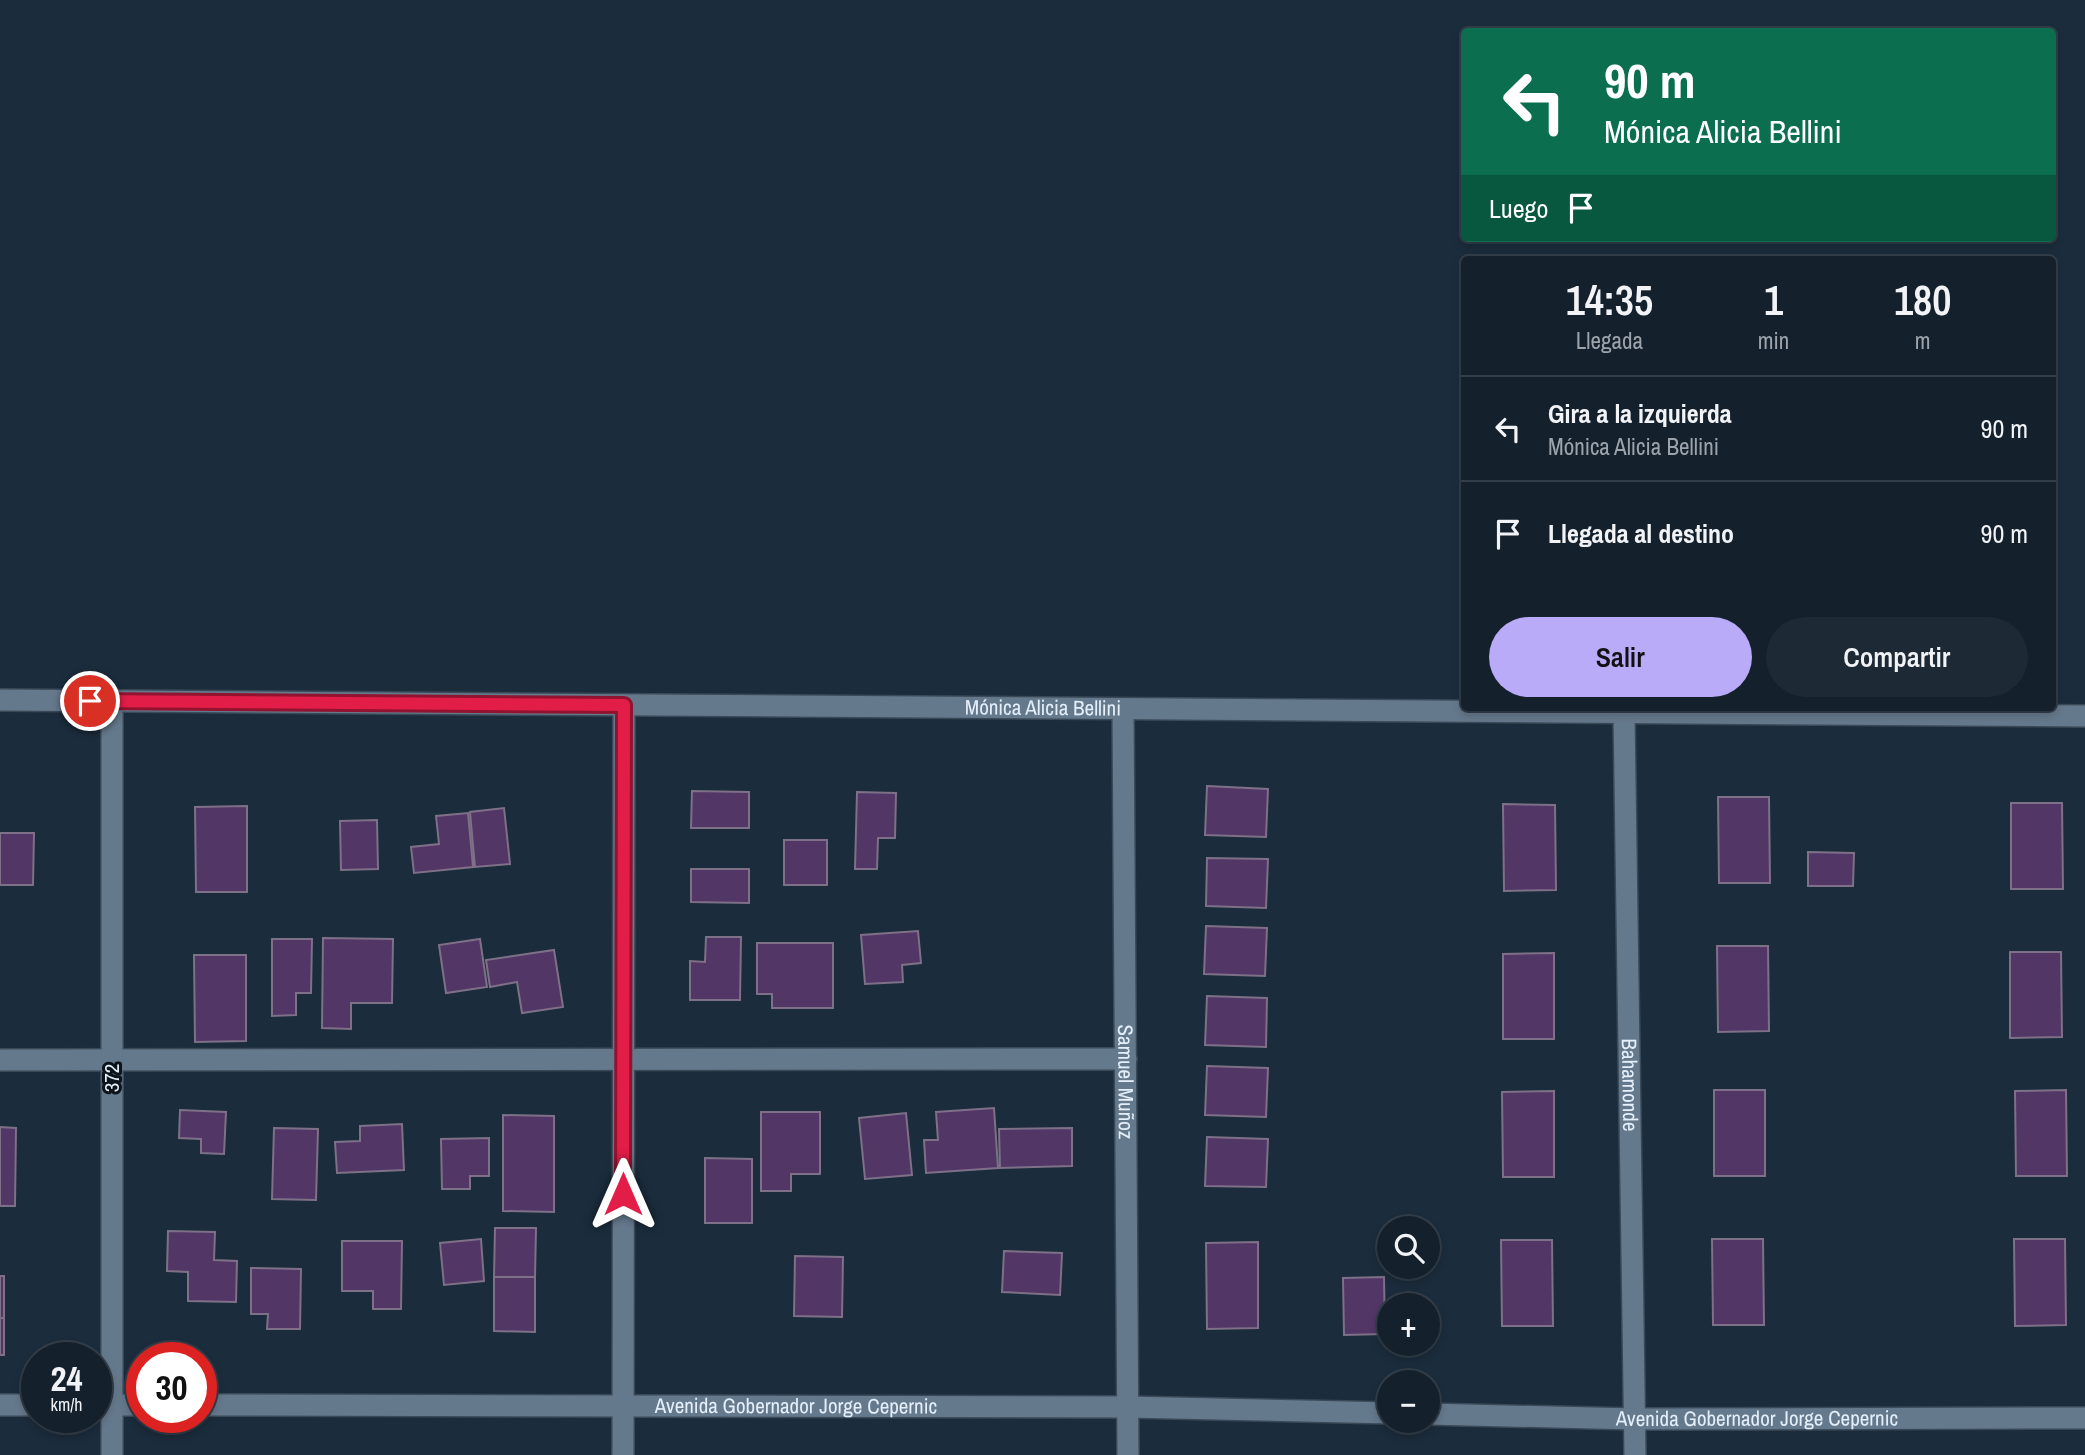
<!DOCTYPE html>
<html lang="es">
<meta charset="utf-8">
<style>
:root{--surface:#14212d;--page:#1d2935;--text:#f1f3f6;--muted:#9da3aa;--line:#333e49;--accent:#b9abf7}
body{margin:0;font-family:"Archivo Narrow",sans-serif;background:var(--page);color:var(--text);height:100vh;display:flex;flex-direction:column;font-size:26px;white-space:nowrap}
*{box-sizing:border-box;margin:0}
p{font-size:23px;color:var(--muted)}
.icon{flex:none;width:38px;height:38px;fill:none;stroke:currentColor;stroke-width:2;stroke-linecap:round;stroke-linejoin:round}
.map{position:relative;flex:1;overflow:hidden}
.side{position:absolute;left:1461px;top:256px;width:595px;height:455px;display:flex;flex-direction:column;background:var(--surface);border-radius:7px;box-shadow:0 4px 10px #0003,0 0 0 2px var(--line)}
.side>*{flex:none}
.banner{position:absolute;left:1461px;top:28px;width:595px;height:214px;border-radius:7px;box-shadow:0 4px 10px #0003,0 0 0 2px var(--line);background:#0b6e4f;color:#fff;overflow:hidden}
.tools{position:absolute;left:1377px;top:1216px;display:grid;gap:14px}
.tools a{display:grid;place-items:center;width:63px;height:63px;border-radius:50%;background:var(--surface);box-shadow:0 4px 10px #0003,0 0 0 2px var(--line);font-size:35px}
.speed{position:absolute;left:21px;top:1342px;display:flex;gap:14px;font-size:35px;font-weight:700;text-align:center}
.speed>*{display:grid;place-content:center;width:91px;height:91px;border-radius:50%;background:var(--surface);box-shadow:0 4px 10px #0003,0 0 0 2px var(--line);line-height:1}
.speed small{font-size:18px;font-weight:400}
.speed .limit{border:10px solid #d22;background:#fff;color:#111}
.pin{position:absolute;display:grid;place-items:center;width:60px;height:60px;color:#fff;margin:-30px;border:4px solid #fff;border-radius:50%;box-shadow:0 2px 7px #0007}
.me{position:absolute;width:77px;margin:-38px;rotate:0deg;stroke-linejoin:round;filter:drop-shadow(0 0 5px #0008)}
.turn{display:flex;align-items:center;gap:24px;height:147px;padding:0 28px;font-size:32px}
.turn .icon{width:91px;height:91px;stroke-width:2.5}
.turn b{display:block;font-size:49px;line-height:60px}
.then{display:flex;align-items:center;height:66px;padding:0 28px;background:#0003;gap:14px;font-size:26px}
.eta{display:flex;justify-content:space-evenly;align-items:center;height:119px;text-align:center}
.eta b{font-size:42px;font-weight:600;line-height:49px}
.button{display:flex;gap:14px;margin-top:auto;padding:14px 28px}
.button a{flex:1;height:80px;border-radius:42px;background:var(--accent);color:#111;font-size:28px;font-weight:600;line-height:80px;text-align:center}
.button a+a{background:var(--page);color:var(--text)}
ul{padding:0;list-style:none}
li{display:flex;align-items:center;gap:21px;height:105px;padding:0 28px;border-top:2px solid var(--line)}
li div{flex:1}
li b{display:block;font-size:26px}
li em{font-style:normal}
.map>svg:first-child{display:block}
</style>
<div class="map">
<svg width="2085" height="1455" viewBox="0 0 2085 1455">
<rect width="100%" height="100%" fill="#1b2c3c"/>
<path fill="#523666" stroke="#7d7087" stroke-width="2" d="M1207 786 1268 789 1266 837 1205 835Z
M692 791 749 792V828H691Z
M857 792 896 793 895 838H878L877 869H855Z
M1718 797H1769L1770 883H1719Z
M2011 803H2062L2063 889H2011Z
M1503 804 1555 805 1556 890 1504 891Z
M247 806V892H196L195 807Z
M504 808 510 864 475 867 470 812Z
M468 813 473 867 414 873 411 847 439 844 436 816Z
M377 820 378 869 341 870 340 821Z
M0 833H34L33 885H0Z
M784 840H827V885H784Z
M1808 852 1854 853 1853 886H1808Z
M1207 858 1268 859 1266 908 1206 906Z
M691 869H749V903L691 902Z
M1206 926 1267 928 1265 976 1204 974Z
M918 931 921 963 902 965 903 982 865 984 861 935Z
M706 937H741L740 1000H690V961L705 962Z
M323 938 393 939 392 1003H351V1029L322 1028Z
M272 939H312L311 993H296V1015L272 1016Z
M480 939 487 987 446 993 439 945Z
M757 943H833V1008H772V994H757Z
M1717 946H1768L1769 1031 1718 1032Z
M554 950 563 1007 522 1013 517 982 490 987 486 960Z
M2010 952H2061L2062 1037 2010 1038Z
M1554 953V1039H1503V954Z
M194 955H246V1041L195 1042Z
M1207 996 1267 998 1266 1047 1205 1045Z
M1207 1066 1268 1068 1266 1117 1205 1115Z
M1714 1090H1765V1176H1714Z
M2066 1090 2067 1176H2016L2015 1091Z
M1554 1091V1177H1503L1502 1092Z
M994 1108 998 1168 926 1173 924 1140H938L936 1112Z
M180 1110 226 1112 224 1154 201 1153V1139L179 1138Z
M761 1112H820V1174H791V1191H761Z
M906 1113 912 1175 865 1179 859 1118Z
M503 1115 554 1116V1212L503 1211Z
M402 1124 404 1170 337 1173 335 1142 360 1141V1126Z
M0 1127 16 1128 15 1206H0Z
M274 1128 318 1129 316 1200 272 1199Z
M1072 1128V1166L1000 1168 999 1129Z
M1207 1137 1268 1139 1266 1187 1205 1186Z
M489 1138V1176H470V1189H442L441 1139Z
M705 1158 752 1159V1223H705Z
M495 1228H536L535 1277H494Z
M168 1231 215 1232 214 1260 237 1261 236 1302 188 1301V1272L167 1271Z
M481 1239 484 1281 444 1285 440 1243Z
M1712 1239H1763L1764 1325H1713Z
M2014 1239H2065L2066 1325 2015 1326Z
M1501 1240H1552L1553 1326H1502Z
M342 1241H402L401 1309H373V1291H342Z
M1258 1242V1328L1207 1329 1206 1243Z
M1004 1251 1062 1253 1060 1295 1002 1292Z
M795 1256 843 1257 842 1317 794 1316Z
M251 1268 301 1269 300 1329H267L268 1314H251Z
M0 1276H4V1318H0Z
M494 1277H535V1332L494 1331Z
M1384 1277 1385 1334 1344 1335 1343 1278Z
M0 1318H4V1355H0Z"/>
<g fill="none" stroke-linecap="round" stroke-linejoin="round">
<defs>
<g id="street">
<path id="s1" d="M0 700 2085 716"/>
<path id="s2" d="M1123 709 1128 1455"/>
<path id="s3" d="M1624 714 1635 1455"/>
<path d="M0 1060 1126 1059"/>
<path d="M0 1405H37"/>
<path d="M96 1405H142"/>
<path id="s4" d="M201 1405 1128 1407 1390 1413"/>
<path id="s5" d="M1428 1414 1634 1419 2085 1418"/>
<path d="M112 1455V701"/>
<path d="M623 1455 624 705"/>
</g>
</defs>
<use href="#street" stroke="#3a4957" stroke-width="24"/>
<use href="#street" stroke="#65798c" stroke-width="21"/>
</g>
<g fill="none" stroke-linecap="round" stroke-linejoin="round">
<defs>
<path id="route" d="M90 701 624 705 623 1194"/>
</defs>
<use href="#route" stroke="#92132f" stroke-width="18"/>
<use href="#route" stroke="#e11d48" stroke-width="12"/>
</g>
<g text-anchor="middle" stroke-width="6" stroke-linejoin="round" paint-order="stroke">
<g font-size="21" fill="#e4effa" stroke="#0c141b">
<text dy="7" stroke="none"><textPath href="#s1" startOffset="1043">Mónica Alicia Bellini</textPath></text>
<text transform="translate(112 1078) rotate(-90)" y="7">372</text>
<text dy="7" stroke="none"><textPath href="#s2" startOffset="373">Samuel Muñoz</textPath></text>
<text dy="7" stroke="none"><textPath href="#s3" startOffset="371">Bahamonde</textPath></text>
<text dy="7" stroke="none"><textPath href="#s4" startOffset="595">Avenida Gobernador Jorge Cepernic</textPath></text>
<text dy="7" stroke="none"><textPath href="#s5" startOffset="329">Avenida Gobernador Jorge Cepernic</textPath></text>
</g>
</g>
</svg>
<div class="tools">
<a><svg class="icon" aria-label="search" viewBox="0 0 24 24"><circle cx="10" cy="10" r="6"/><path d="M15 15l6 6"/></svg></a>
<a>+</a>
<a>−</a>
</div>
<div class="speed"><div>24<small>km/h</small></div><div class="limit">30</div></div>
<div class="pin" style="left:90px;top:701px;background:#d93025"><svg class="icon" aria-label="arrive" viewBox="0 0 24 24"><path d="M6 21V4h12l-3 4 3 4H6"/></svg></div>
<svg class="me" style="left:623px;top:1194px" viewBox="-20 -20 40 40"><path d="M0-17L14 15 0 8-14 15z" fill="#e11d48" stroke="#fff" stroke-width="4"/></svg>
<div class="banner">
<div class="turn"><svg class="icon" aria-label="left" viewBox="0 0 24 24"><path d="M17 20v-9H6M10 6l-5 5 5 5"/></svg><div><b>90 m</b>Mónica Alicia Bellini</div></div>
<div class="then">Luego<svg class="icon" aria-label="arrive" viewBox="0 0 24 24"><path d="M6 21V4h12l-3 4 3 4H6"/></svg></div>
</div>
<section class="side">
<div class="eta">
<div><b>14:35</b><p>Llegada</p></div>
<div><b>1</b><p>min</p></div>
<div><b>180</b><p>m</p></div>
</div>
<ul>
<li><svg class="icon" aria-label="left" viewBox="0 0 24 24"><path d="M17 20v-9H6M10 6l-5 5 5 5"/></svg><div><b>Gira a la izquierda</b><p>Mónica Alicia Bellini</p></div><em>90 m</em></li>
<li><svg class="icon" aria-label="arrive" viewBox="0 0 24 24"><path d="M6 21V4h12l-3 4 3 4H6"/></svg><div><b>Llegada al destino</b></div><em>90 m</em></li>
</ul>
<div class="button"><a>Salir</a><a>Compartir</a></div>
</section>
</div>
